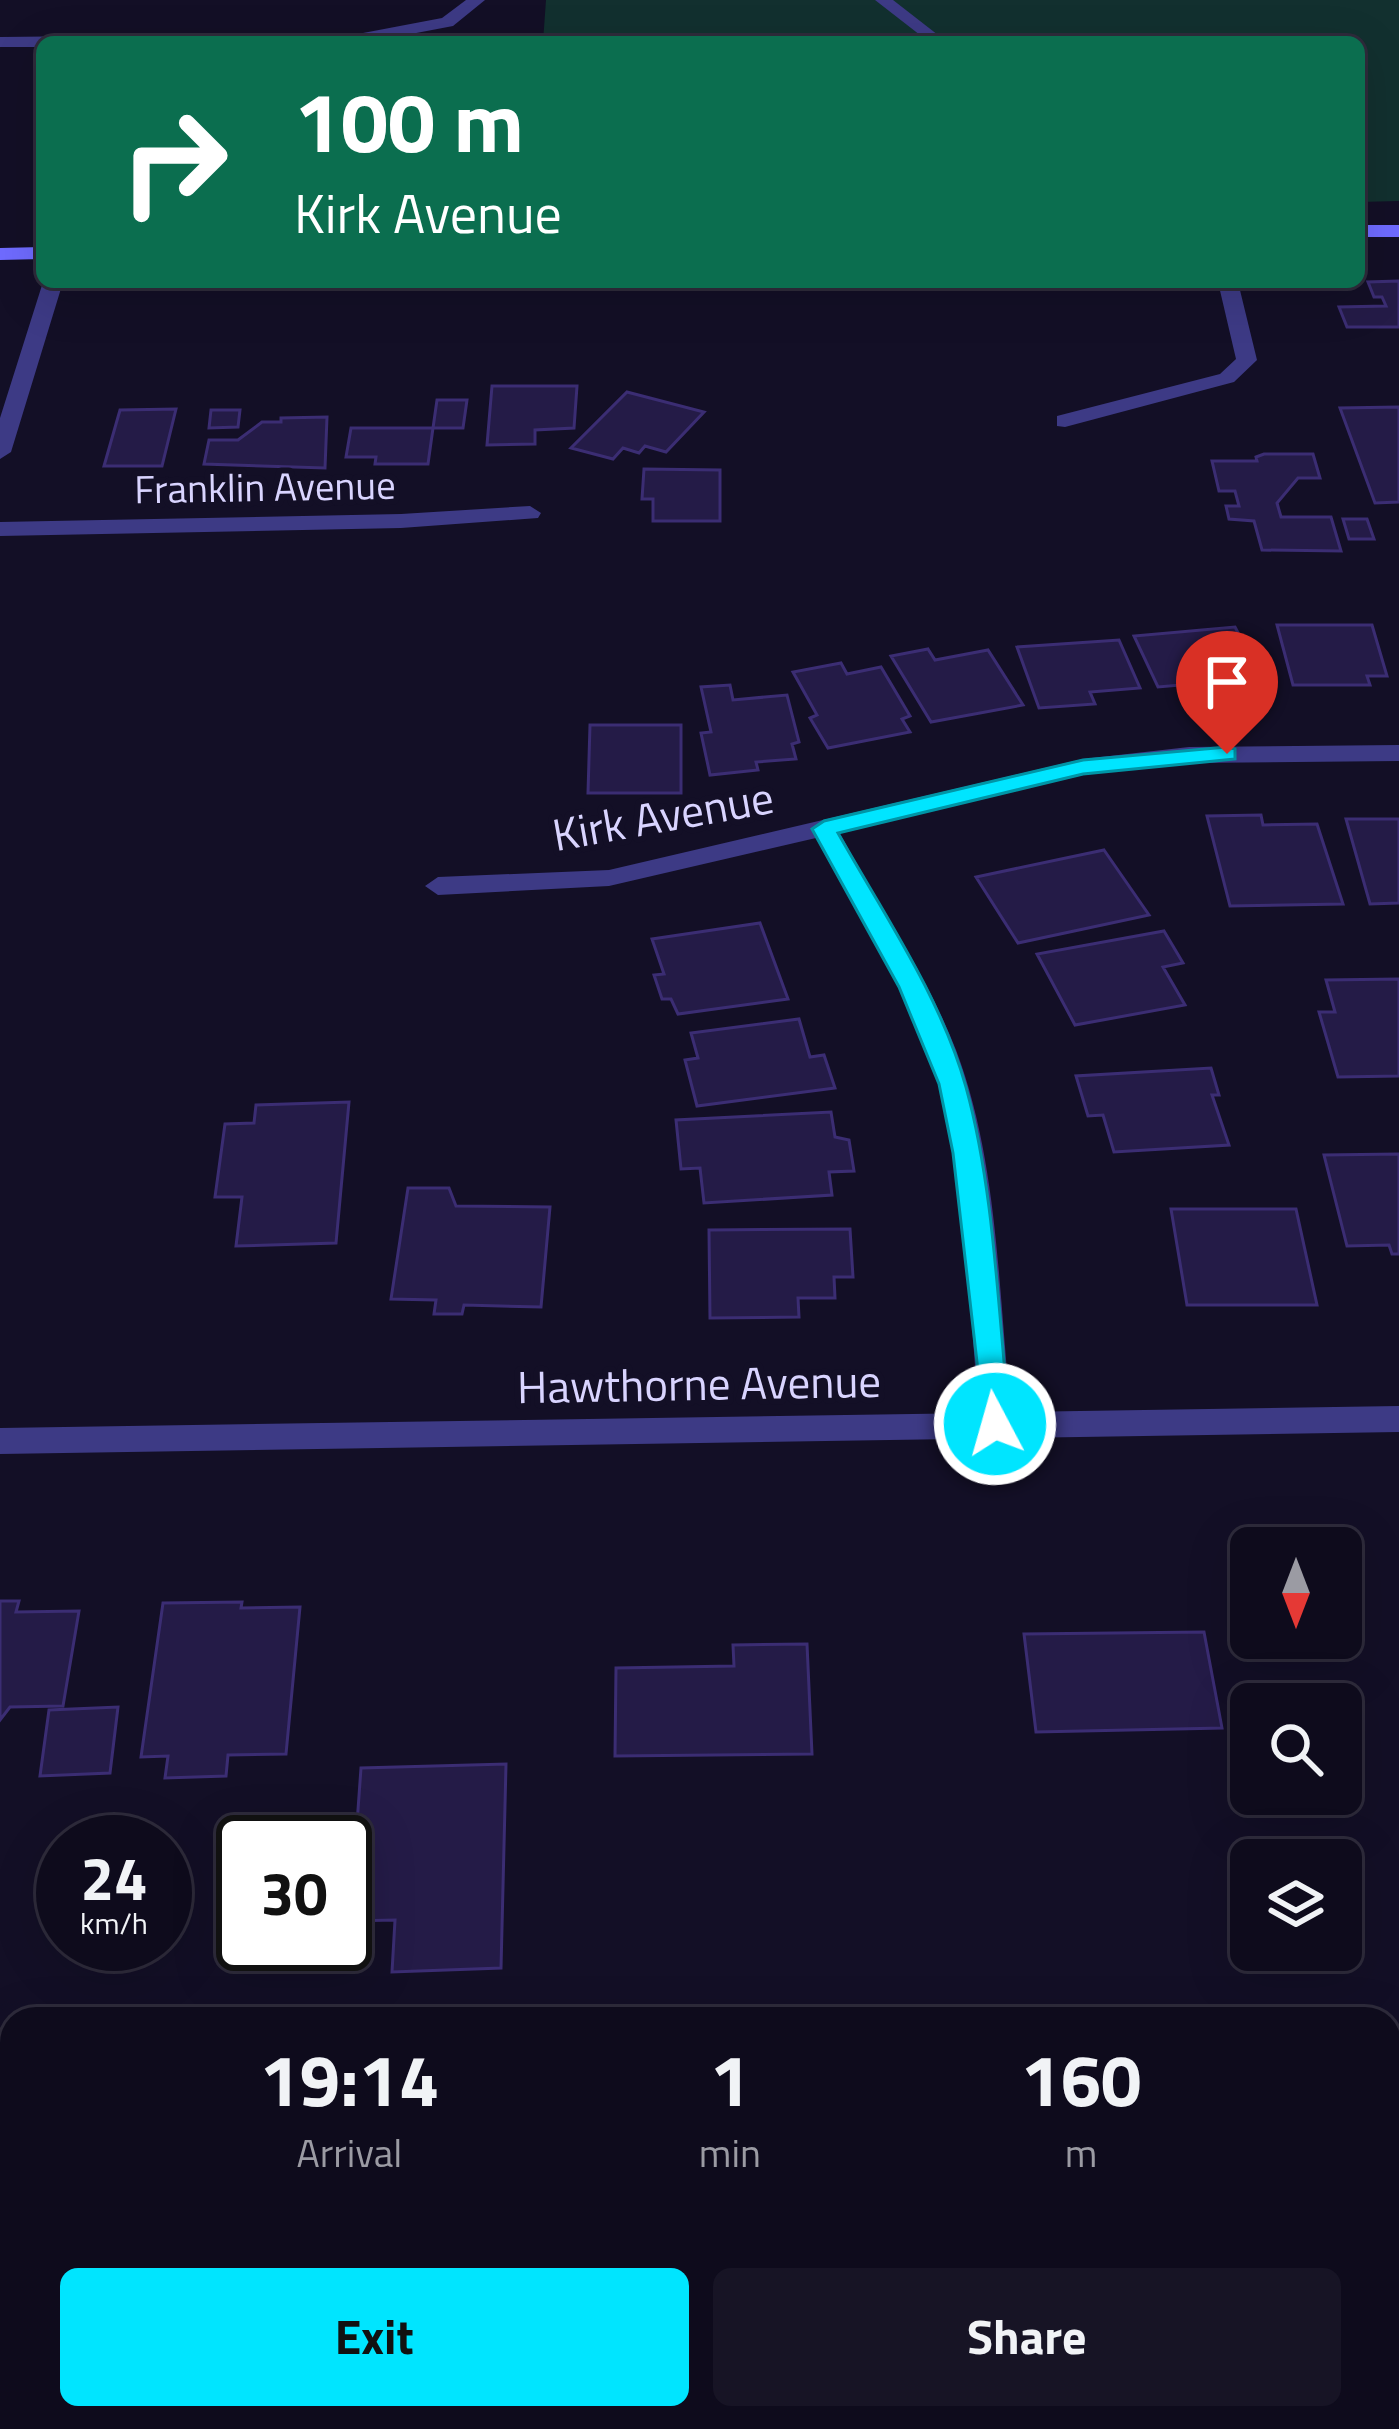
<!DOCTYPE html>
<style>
:root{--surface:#0e0b1c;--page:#171425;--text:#f1f3f6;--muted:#9b9ba3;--line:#2e2b3b;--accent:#00e5ff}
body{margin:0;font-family:"Titillium Web",sans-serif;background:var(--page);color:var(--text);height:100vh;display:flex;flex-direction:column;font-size:45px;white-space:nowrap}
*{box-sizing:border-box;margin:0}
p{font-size:39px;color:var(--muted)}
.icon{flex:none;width:66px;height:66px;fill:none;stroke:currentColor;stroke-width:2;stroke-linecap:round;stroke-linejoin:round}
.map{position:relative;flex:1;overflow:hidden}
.panel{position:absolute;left:0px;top:2007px;width:1401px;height:423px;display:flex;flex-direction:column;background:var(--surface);border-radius:36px 36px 0 0;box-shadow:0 12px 48px #0002,0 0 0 3px var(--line)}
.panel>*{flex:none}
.banner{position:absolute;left:36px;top:36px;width:1329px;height:252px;border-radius:18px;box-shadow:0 12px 48px #0002,0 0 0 3px var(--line);background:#0b6e4f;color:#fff;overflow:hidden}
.needle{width:78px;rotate:180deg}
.tools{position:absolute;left:1230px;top:1527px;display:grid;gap:24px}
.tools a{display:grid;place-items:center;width:132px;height:132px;border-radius:18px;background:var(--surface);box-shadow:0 12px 48px #0002,0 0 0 3px var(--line);font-size:60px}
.speed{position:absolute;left:36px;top:1815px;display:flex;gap:24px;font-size:60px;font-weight:700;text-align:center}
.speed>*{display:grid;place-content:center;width:156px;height:156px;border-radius:50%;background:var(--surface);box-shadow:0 12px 48px #0002,0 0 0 3px var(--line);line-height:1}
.speed small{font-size:30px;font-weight:400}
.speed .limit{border:6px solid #111;border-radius:18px;background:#fff;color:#111}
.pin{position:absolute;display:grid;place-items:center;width:102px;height:102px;color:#fff;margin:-123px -51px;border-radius:50% 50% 50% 0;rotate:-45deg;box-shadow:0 0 12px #0007}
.pin .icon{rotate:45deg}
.me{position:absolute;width:132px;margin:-66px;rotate:354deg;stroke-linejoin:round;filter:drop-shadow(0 0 9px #0008)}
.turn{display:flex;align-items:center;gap:42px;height:252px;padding:0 60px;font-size:54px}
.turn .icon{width:156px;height:156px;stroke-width:2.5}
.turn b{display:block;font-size:84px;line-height:102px}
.eta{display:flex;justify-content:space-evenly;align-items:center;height:204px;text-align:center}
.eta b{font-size:72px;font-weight:700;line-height:84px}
.action{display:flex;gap:24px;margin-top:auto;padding:24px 60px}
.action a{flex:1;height:138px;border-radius:18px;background:var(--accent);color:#111;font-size:48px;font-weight:700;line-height:138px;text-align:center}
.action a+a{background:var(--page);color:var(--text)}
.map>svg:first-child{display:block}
</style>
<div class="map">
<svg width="1399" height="2429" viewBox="0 0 1399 2429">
<rect width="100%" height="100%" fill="#130f26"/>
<path fill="#12302f" d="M546 0H1399V201L1359 202V42H543Z"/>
<path fill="#241b47" stroke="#3b2d73" stroke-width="3" d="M1399 281V327H1347L1339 307 1386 306 1382 297H1374L1368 282Z
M492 386H577L574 428 535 430V444L487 445Z
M627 392 704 412 666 452 645 446 639 453 623 448 613 459 571 448Z
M437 400H467L463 428H433Z
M1399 407V502L1375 503 1340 408Z
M176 409 162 466H104L120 410Z
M211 410H240L238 427 209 428Z
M327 417 325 468 204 464 209 440H238L262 422H281V418Z
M351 428H433L428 464H375L376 457H346Z
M1264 454H1313L1320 478H1298L1277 503 1281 517H1331L1341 551 1262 550 1254 521 1229 519 1226 506H1239L1235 491H1219L1212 461H1257L1256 457Z
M644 469 720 470V521H653V499H642Z
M1343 519H1367L1374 539H1349Z
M1277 625H1372L1387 676H1367L1370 685H1293Z
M1235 627 1262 678 1158 687 1134 636Z
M1119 640 1140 688 1090 692 1095 704 1039 708 1017 647Z
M928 649 935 660 988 650 1023 705 931 722 891 656Z
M841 663 847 674 881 667 910 716 902 719 910 732 828 748 810 718 817 715 793 672Z
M730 685 733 700 787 695 799 742 792 744 796 759 756 762 758 770 710 775 701 733 711 732 701 687Z
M590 725H681V793H588Z
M1261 815 1263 825 1317 824 1343 904 1230 906 1207 816Z
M1346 819H1399V903L1370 904Z
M1104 850 1149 915 1018 943 976 877Z
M760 923 788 999 678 1014 671 999H662L654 975 664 974 652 939Z
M1164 931 1183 963 1163 967 1185 1005 1075 1025 1037 954Z
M1399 979V1076L1338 1077 1319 1012H1335L1326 980Z
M799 1019 810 1057 824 1055 835 1088 697 1106 685 1060 698 1058 691 1033Z
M1211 1068 1219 1095H1212L1229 1145 1114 1152 1103 1115 1088 1116 1076 1076Z
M349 1102 336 1243 236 1246 242 1197H215L225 1124 254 1123 256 1105Z
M831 1112 835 1137 849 1140 854 1171 829 1172 832 1195 704 1203 700 1168 681 1169 676 1120Z
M1399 1154V1254H1392L1389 1245 1347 1246 1324 1155Z
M408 1188H449L456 1206 550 1207 541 1307 464 1305 462 1314H434L436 1300 391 1299Z
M1171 1209H1296L1317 1305H1187Z
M850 1229 853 1277H834L835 1298H798L799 1317 710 1318 709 1230Z
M0 1601H19L16 1612 79 1611 63 1706 10 1707 0 1720Z
M242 1602 241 1608 300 1607 286 1754 228 1755 226 1776 165 1778 168 1756 141 1757 163 1603Z
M1204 1632 1222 1728 1036 1732 1024 1634Z
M807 1644 812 1754 615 1756 616 1668 734 1666 733 1645Z
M118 1707 110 1773 40 1776 49 1710Z
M506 1764 501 1968 392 1972 395 1920 350 1921 361 1768Z"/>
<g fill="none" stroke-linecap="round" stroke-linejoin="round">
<path fill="#3d3a85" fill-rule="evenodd" d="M875 0H893L947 42H929Z"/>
<path fill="#3d3a85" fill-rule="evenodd" d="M466 0H485L453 26 369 42H42V47H0V37L363 33 442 18Z
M43 282H63L11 452 0 459V418Z
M1218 282H1238L1257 360 1234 382 1065 427 1057 426V416L1220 374 1236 359Z
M530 506 541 513 538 518 401 528 0 536V522L401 514Z
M1399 745V761L1189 763 1083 775 839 832C878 904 926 973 956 1050 999 1164 998 1293 1011 1412L1399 1406V1432L0 1454V1428L979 1413C967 1293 970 1164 927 1049 899 975 853 908 816 838L609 886 438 895 425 886 438 877 609 870 1083 759 1189 747Z"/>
<path fill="#6f6bff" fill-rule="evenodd" d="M1359 225H1399V237H1359Z
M42 247V259L0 260V248Z"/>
</g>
<path fill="#00e5ff" stroke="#0095a6" stroke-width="3" d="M1227 747 1235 749V759L1083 774 838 833C883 913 941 997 966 1087 995 1192 998 1315 1010 1424L1006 1432H985L953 1153 939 1084 899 987 812 829 824 821 1083 760Z"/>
<g text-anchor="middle" stroke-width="12" stroke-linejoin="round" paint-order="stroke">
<g font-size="39" fill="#d9d4ff" stroke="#130f26">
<text transform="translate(265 487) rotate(-1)" y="14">Franklin Avenue</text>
</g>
<g font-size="45" fill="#d9d4ff" stroke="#130f26">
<text transform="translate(663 816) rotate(-10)" y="16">Kirk Avenue</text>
<text transform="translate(699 1384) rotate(-1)" y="16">Hawthorne Avenue</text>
</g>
</g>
</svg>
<div class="tools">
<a><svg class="needle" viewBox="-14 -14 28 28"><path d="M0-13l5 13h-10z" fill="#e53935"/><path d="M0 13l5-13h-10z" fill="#9b9ba3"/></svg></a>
<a><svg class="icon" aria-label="search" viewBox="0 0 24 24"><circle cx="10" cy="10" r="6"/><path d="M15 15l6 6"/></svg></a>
<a><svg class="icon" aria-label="layers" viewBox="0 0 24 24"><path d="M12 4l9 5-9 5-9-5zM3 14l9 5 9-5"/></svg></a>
</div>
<div class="speed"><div>24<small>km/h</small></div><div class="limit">30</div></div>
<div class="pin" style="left:1227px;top:754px;background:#d93025"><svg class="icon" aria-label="arrive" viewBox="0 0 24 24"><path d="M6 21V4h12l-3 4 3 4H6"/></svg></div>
<svg class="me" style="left:995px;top:1424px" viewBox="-20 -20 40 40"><circle r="17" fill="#00e5ff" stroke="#fff" stroke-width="3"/><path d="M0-11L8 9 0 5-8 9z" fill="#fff"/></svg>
<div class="banner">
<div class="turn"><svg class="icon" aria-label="right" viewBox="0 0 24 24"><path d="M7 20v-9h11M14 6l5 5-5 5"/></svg><div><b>100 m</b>Kirk Avenue</div></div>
</div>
<section class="panel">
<div class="eta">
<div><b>19:14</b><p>Arrival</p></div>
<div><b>1</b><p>min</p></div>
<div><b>160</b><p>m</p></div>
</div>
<div class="action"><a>Exit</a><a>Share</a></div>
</section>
</div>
